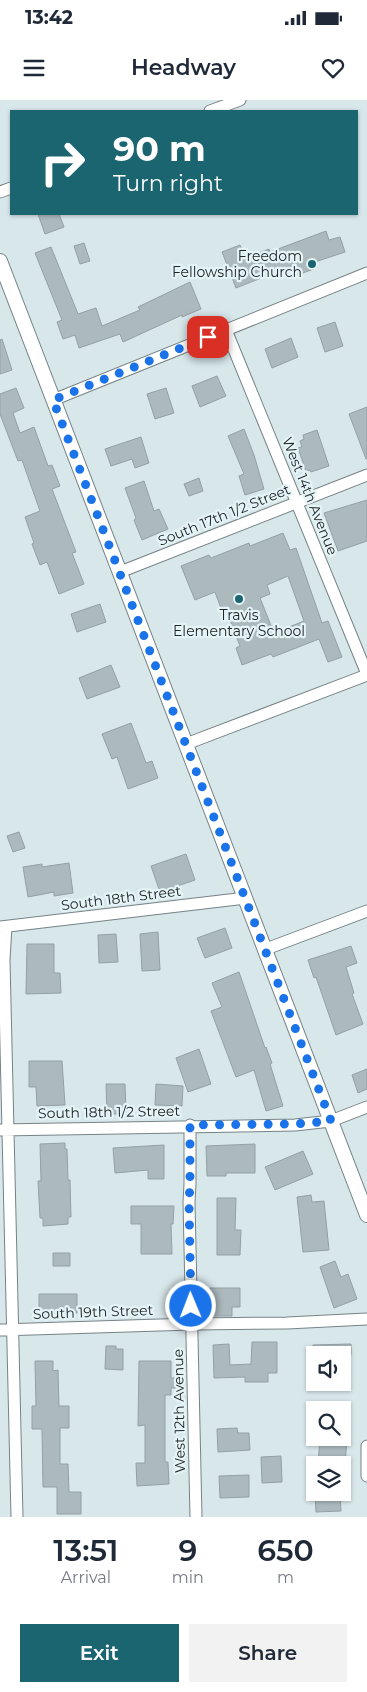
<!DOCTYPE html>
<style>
:root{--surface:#fff;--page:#f2f2f3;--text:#1f2937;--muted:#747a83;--accent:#1b6571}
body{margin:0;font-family:Montserrat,sans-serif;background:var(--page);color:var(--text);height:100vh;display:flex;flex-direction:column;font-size:19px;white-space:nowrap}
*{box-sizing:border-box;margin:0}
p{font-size:16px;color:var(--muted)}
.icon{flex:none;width:28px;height:28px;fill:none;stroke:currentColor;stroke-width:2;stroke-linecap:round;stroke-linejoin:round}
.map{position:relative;height:1417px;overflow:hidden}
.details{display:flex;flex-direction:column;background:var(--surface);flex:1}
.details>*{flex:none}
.guide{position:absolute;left:10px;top:10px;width:348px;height:105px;border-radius:0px;box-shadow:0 1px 4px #0004;background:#1b6571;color:#fff;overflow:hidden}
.tools{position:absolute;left:306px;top:1246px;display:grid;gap:10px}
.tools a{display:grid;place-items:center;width:45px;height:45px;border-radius:0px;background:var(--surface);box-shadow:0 1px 4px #0004;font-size:25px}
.pin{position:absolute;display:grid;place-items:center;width:42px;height:42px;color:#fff;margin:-21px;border-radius:10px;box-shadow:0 2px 8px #0006}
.me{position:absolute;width:55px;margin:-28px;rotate:359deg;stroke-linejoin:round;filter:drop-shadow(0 0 4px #0008)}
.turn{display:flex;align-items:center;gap:18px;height:105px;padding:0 20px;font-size:22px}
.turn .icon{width:65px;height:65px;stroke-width:2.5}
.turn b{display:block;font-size:35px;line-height:42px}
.eta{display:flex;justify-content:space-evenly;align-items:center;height:85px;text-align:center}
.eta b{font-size:30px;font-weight:600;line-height:35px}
.primary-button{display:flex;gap:10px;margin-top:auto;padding:10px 20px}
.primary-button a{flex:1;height:58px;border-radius:0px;background:var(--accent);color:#fff;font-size:20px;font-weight:600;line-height:58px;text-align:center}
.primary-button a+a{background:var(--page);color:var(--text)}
.status{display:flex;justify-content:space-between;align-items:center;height:35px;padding:0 25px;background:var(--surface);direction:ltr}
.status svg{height:14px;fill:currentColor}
header{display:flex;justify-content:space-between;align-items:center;height:65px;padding:0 20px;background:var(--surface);font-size:22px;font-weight:600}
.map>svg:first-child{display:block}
</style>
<div class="status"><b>13:42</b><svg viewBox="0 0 49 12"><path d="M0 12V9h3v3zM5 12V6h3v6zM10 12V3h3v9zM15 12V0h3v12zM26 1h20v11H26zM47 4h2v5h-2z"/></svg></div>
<header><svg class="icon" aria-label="menu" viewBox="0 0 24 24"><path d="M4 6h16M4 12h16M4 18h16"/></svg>Headway<svg class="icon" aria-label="heart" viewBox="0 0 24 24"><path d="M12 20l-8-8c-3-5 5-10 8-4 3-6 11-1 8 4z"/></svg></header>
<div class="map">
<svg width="367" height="1417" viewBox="0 0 367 1417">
<rect width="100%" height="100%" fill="#d8e7ea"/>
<path fill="#acbabd" stroke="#93a1a4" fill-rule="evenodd" d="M38 114H59L64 127 45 134Z
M326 131 329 140 340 137 345 152 312 163 314 169 297 175 294 165 236 188 222 152 240 145 245 158 269 149 270 152Z
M84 143 90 161 80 164 74 146Z
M51 147 78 214 96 208 102 226 140 210 138 207 190 182 201 209 182 217V215L123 242 120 234 79 248 75 235 63 239 57 222 62 220 35 153Z
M335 222 343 246 325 252 317 228Z
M291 238 298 257 272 268 265 249Z
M2 239 12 270 0 274V240Z
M217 276 226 296 200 307 192 286Z
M16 288 24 308 13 313 20 333 34 327 48 366 52 365 60 386 52 389 76 452 72 453 84 484 59 494 47 462 40 465 32 444 34 443 25 417 40 411 22 360 18 361 0 314V294Z
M166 288 174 313 155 319 147 294Z
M367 307V359H366L349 314Z
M244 329 254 355 264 389 245 395 239 376 244 374 228 336Z
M317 330 329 366 311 372 310 370 306 371 298 348 302 347 300 341 304 339 303 335Z
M141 337 149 363 135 368 132 359 111 366 105 349Z
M199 378 203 391 189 396 184 384Z
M144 381 154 411 159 409 168 429 142 440 134 420 136 418 125 388Z
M367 400V441L338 451 324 413Z
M283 433 290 450 296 448 322 523 328 521 342 557 328 562 319 539 273 557 271 554 242 565 236 548 240 546 226 510 222 511 215 492 195 500 181 466 209 455 211 458 249 443 250 446ZM288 476 304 521 274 533 260 498 270 494 267 485Z
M100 504 106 522 77 532 71 514Z
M111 565 120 587 87 599 79 578Z
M131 623 146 663 152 661 158 678 128 689 117 657 112 659 102 634Z
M19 732 25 748 13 752 7 736Z
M186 754 195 780 160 792 151 766Z
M69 763 73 793 54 796V792L28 797 23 767 42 764V767Z
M225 828 232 848 205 858 197 838Z
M158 832 160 870 142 871 140 834Z
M116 834 118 862 99 863 98 835Z
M27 844H54V873H60L61 893 26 894Z
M351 846 357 863 346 867 354 893 352 894 363 924 336 935 316 877 314 878 308 860Z
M239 872 265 948 266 947 272 963 270 964 283 1006 266 1011 254 970 236 977 211 911 222 907 212 883Z
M199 949 211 984 188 992 176 958Z
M29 961H62L65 1005 37 1006 36 987H29Z
M367 969V989L358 993 352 975Z
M106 984H125L126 1014H107Z
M156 984 183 986 182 1006 155 1005Z
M65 1043V1049H67L68 1080H70L71 1117H68V1124L43 1126V1118H40L38 1081H41L40 1044Z
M255 1044V1073H226V1076H207L206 1046Z
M164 1045V1079H148V1070L115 1073 113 1048Z
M303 1051 313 1074 275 1090 265 1067Z
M311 1095 312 1102 324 1101 329 1150 303 1152 297 1097Z
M217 1098H236L235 1130H241L240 1155H217Z
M131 1106H174L173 1124H171L172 1154H141V1124H131Z
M53 1153H70V1166H53Z
M335 1161 341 1177 348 1174 357 1199 334 1208 320 1167Z
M210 1188H240V1207H232V1216H210Z
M39 1194H77V1213L39 1214Z
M252 1242H277V1273H268V1282H245V1277L214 1278 213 1245 229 1244 230 1265 251 1264Z
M351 1244V1255H314L313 1245Z
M106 1246H116V1249H123V1270L105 1269Z
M35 1261H53V1271L58 1270 59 1306H69V1328H60V1364H68L69 1392H81V1414H57V1387H43L42 1329H32V1306H36Z
M139 1261H171V1278H176V1288H171V1295H165V1362H168L169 1384 137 1386 136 1363H145V1325L138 1326Z
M237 1328 238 1333H249L250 1350 218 1352 217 1329Z
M320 1338H347L345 1365H318Z
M281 1356 282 1382 262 1383 261 1357Z
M249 1375V1397L220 1398 219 1376Z
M340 1392 341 1411 316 1412 315 1393Z"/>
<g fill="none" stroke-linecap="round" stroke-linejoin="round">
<defs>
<path id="minor" d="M210 11 240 0
M0 92 11 88
M226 230 367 574
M53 300 367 173
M120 472 367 375
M186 644 367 575
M0 827 246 798
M6 827 4 860 17 1417
M266 849 367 811
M190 1025V1084L189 1102 196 1417
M0 1030 295 1025 331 1021 367 1007
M0 1230 192 1224 287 1223 367 1219
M367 1346V1376"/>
<path id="tertiary" d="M0 161 367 1115"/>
</defs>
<use href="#minor" stroke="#768386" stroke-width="13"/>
<use href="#tertiary" stroke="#768386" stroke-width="16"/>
<use href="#minor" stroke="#fff" stroke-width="11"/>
<use href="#tertiary" stroke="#fff" stroke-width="14"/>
</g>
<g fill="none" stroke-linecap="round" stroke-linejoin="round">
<path stroke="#1a73e8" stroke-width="9" stroke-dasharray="0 16.2" d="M191 1206 189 1102 190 1084V1025L295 1024 331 1021 53 300 208 237"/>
</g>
<g fill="#1b6571" stroke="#e5f4f7" stroke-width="2">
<circle cx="312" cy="164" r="5"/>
<circle cx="239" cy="499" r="5"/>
</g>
<g text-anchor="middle" stroke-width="4.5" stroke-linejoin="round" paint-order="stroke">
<g font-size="14" fill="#202526" stroke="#e5f4f7" text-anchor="end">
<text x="302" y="161">Freedom<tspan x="302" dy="16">Fellowship Church</tspan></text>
<text x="239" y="520" text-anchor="middle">Travis<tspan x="239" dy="16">Elementary School</tspan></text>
</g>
<g font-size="14" fill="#202526" stroke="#e5f4f7">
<text transform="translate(310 396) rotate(68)" y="5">West 14th Avenue</text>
<text transform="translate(224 415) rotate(-22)" y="5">South 17th 1/2 Street</text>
<text transform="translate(121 798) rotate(-7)" y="5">South 18th Street</text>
<text transform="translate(109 1012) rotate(-1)" y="5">South 18th 1/2 Street</text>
<text transform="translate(93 1212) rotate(-2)" y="5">South 19th Street</text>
<text transform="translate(179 1311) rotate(-91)" y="5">West 12th Avenue</text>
</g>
</g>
</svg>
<div class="tools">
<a><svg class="icon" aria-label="sound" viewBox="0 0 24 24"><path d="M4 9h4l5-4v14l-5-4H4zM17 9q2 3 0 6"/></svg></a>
<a><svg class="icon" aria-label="search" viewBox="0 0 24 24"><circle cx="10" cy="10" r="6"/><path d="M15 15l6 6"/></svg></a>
<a><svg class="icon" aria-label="layers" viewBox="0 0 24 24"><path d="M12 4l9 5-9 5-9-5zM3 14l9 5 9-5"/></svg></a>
</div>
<div class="pin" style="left:208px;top:237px;background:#d93025"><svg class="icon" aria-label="arrive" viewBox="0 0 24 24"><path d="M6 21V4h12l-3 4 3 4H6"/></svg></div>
<svg class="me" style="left:191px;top:1206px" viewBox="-20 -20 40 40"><circle r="17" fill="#1a73e8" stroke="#fff" stroke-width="3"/><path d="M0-11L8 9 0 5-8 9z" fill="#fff"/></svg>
<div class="guide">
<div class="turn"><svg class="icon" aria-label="right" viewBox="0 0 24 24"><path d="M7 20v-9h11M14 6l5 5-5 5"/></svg><div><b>90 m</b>Turn right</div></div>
</div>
</div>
<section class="details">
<div class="eta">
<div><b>13:51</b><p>Arrival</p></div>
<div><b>9</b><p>min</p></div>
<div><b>650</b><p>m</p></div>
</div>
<div class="primary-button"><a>Exit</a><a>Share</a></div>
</section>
